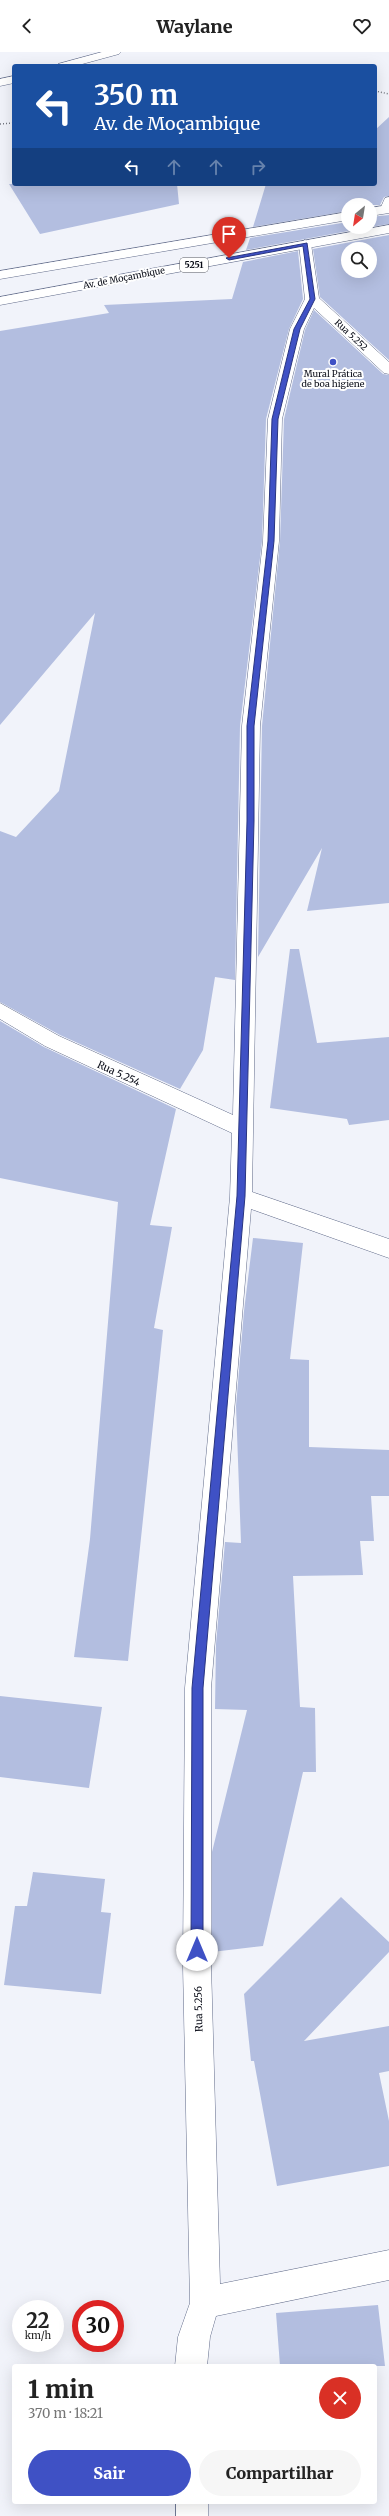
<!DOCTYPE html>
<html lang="pt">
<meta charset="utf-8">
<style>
:root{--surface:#fff;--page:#f6f6f6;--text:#222;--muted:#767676;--accent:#3f51c5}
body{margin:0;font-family:Merriweather,serif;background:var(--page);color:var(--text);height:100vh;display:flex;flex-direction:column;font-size:15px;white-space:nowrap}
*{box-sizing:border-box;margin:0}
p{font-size:13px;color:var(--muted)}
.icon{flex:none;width:22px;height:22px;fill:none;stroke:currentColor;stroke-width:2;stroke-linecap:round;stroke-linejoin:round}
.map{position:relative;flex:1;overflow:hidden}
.side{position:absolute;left:12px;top:2312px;width:365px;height:140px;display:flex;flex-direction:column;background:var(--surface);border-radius:4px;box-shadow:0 4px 16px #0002}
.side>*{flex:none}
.guide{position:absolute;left:12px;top:12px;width:365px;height:122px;border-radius:4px;box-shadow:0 4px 16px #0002;background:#1a4fa0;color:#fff;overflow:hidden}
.needle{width:26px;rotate:210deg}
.buttons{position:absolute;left:341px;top:146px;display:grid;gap:8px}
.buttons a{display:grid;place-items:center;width:36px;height:36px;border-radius:50%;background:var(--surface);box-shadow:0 4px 16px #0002;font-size:20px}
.speed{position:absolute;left:12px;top:2248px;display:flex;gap:8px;font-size:20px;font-weight:700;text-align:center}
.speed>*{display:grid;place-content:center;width:52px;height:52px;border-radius:50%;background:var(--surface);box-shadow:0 4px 16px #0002;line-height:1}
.speed small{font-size:10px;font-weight:400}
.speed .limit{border:6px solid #d22;background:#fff;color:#111}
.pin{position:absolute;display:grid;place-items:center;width:34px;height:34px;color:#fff;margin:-41px -17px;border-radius:50% 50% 50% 0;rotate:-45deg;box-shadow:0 0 4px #0007}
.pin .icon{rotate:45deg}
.me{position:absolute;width:44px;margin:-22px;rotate:0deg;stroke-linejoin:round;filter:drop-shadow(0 0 3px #0008)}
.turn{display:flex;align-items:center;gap:14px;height:84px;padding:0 16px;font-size:18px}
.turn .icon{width:52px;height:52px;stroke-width:2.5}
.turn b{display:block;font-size:28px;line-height:34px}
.lanes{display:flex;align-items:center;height:38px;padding:0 16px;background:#0003;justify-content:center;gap:20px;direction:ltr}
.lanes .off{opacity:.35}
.round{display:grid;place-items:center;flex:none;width:42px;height:42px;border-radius:21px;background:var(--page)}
.headline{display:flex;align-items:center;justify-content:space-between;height:68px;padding:0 16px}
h1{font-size:24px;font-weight:800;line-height:30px}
.primary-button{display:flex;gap:8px;margin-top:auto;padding:8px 16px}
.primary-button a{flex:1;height:46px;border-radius:24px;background:var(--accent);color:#fff;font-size:16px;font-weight:800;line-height:46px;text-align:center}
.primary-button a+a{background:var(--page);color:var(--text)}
header{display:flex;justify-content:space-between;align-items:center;height:52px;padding:0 16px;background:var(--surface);font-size:18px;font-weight:800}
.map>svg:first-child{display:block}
</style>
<header><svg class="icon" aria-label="back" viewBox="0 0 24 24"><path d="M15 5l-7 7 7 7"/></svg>Waylane<svg class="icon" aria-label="heart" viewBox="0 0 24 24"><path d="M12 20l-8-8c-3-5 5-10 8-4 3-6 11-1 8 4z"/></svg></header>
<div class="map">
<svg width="389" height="2464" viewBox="0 0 389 2464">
<rect width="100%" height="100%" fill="#f1f3fa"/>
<path fill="#b3bee0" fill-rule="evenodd" d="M389 65V144L384 145 380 153H348V159L253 175 266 132H375V78Z
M9 132H177L179 152 40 182Z
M389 163V172L370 175V165Z
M348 170V175H370L246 198 250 186Z
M389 183V308L320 245 313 197ZM348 197H370V219H348Z
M298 199 303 247 289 277 266 367 262 489 240 674 235 928 215 925 203 998 180 1037 60 983 0 950V779L16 785 59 739 95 561 0 673V279L109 261 104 253 232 247 243 210Z
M314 258 383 322 389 323V851L307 859 322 796 258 905 262 674 280 489 284 367 305 278Z
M290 897H299L317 991 389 985V1068L349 1073 347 1067 270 1056Z
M0 969 44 995 176 1057 150 1173 172 1175 154 1276 163 1278 128 1609 74 1605 90 1487 118 1150 0 1126Z
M253 1186 303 1191 290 1307 309 1308V1395L389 1398V1444H371L374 1489H360L363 1523 293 1524 300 1655 315 1656 316 1720H303L263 1894 212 1900V1800L247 1658 215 1657 216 1592 225 1490 241 1491 236 1354 244 1259Z
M0 1644 102 1655 89 1736 0 1725Z
M33 1820 105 1827 101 1860 111 1861 101 1942 4 1933 15 1854H27Z
M341 1845 389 1890V1900L304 1989 389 1974V2019L379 2021 389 2069V2114L277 2134 254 2009H251L244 1942Z
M378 2253 385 2314H280L276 2261Z"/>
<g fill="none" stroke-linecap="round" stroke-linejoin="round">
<defs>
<path id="minor" d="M102 0H121L119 2 75 14H56L58 12Z
M14 24V31L0 34V27Z
M389 145V160H382L380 157 385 146Z
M305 188 311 192 319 246 389 310V322L384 321 314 256 304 277 282 367 279 489 260 674 252 1140 389 1187V1206L251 1157 211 1636V1913L220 2232 389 2198V2228L216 2264 210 2285 207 2314H175L178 2285 190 2251 183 1913 185 1636 230 1145 232 1081 45 994 0 967V951L59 984 233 1063 242 674 263 489 268 367 290 277 305 247 299 192Z
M176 2450H208V2464H176Z"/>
<path id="trunk" d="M389 153V161L370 164V156Z
M348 160V168L0 227V219Z
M389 173V181L0 253V245Z"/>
</defs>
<use href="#minor" stroke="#636d8b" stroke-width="1"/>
<use href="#trunk" stroke="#636d8b" stroke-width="1"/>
<path stroke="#73767f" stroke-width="1.5" stroke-dasharray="1 2" stroke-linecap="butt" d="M375 39 389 42
M0 72 14 71"/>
<use href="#minor" fill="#fff" fill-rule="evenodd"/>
<use href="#trunk" fill="#fff" fill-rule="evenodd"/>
</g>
<path fill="#3f51c5" stroke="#293580" d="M307 191 315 247 300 277 278 367 274 489 254 674V769L245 1144 203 1636V1898L197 1903 191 1898 192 1636 237 1144 247 769V674L268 489 272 367 294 277 310 247 303 194 229 208 226 206Z"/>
<circle fill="#3f51c5" stroke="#fff" stroke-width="1.5" cx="333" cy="310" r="4"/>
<g text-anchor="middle" stroke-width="4" stroke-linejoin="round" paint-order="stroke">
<rect fill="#fff" stroke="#54565d" stroke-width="1" x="180" y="206" width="28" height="14" rx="3"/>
<g font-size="9" font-weight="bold" fill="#0a0d18">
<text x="194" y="216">5251</text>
</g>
<g font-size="9" fill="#0a0d18" stroke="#fff">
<text transform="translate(124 226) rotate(-11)" y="3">Av. de Moçambique</text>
<text transform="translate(351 283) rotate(43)" y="3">Rua 5.252</text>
</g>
<g font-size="9" fill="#0a0d18" stroke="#fff">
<text x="333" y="325">Mural Prática<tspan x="333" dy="10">de boa higiene</tspan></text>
</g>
<g font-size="10" fill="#0a0d18" stroke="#fff">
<text transform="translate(119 1021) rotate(25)" y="4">Rua 5.254</text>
<text transform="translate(198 1957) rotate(-91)" y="4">Rua 5.256</text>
</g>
</g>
</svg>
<div class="buttons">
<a><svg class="needle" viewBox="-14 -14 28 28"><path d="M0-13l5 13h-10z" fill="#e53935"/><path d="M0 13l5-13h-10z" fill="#767676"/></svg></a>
<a><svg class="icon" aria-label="search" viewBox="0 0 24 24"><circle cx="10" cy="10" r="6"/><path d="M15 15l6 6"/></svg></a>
</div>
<div class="speed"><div>22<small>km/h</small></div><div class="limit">30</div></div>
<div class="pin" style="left:229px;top:206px;background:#d93025"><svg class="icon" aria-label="arrive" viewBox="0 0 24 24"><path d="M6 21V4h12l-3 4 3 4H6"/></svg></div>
<svg class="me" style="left:197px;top:1898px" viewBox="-20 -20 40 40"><circle r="19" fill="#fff"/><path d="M0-13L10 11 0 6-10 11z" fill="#3f51c5"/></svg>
<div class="guide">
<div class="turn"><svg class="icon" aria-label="left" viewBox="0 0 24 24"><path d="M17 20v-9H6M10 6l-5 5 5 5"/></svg><div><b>350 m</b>Av. de Moçambique</div></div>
<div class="lanes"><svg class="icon" aria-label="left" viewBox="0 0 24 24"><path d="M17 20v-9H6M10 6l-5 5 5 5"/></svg><svg class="icon off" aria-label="ahead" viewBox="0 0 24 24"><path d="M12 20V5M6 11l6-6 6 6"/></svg><svg class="icon off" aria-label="ahead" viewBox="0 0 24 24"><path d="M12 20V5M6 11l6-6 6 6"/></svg><svg class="icon off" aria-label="right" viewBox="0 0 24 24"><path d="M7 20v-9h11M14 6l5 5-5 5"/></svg></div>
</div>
<section class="side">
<div class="headline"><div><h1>1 min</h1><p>370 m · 18:21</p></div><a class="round" style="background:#d93025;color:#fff"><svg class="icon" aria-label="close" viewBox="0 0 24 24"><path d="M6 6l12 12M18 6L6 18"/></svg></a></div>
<div class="primary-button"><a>Sair</a><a>Compartilhar</a></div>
</section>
</div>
